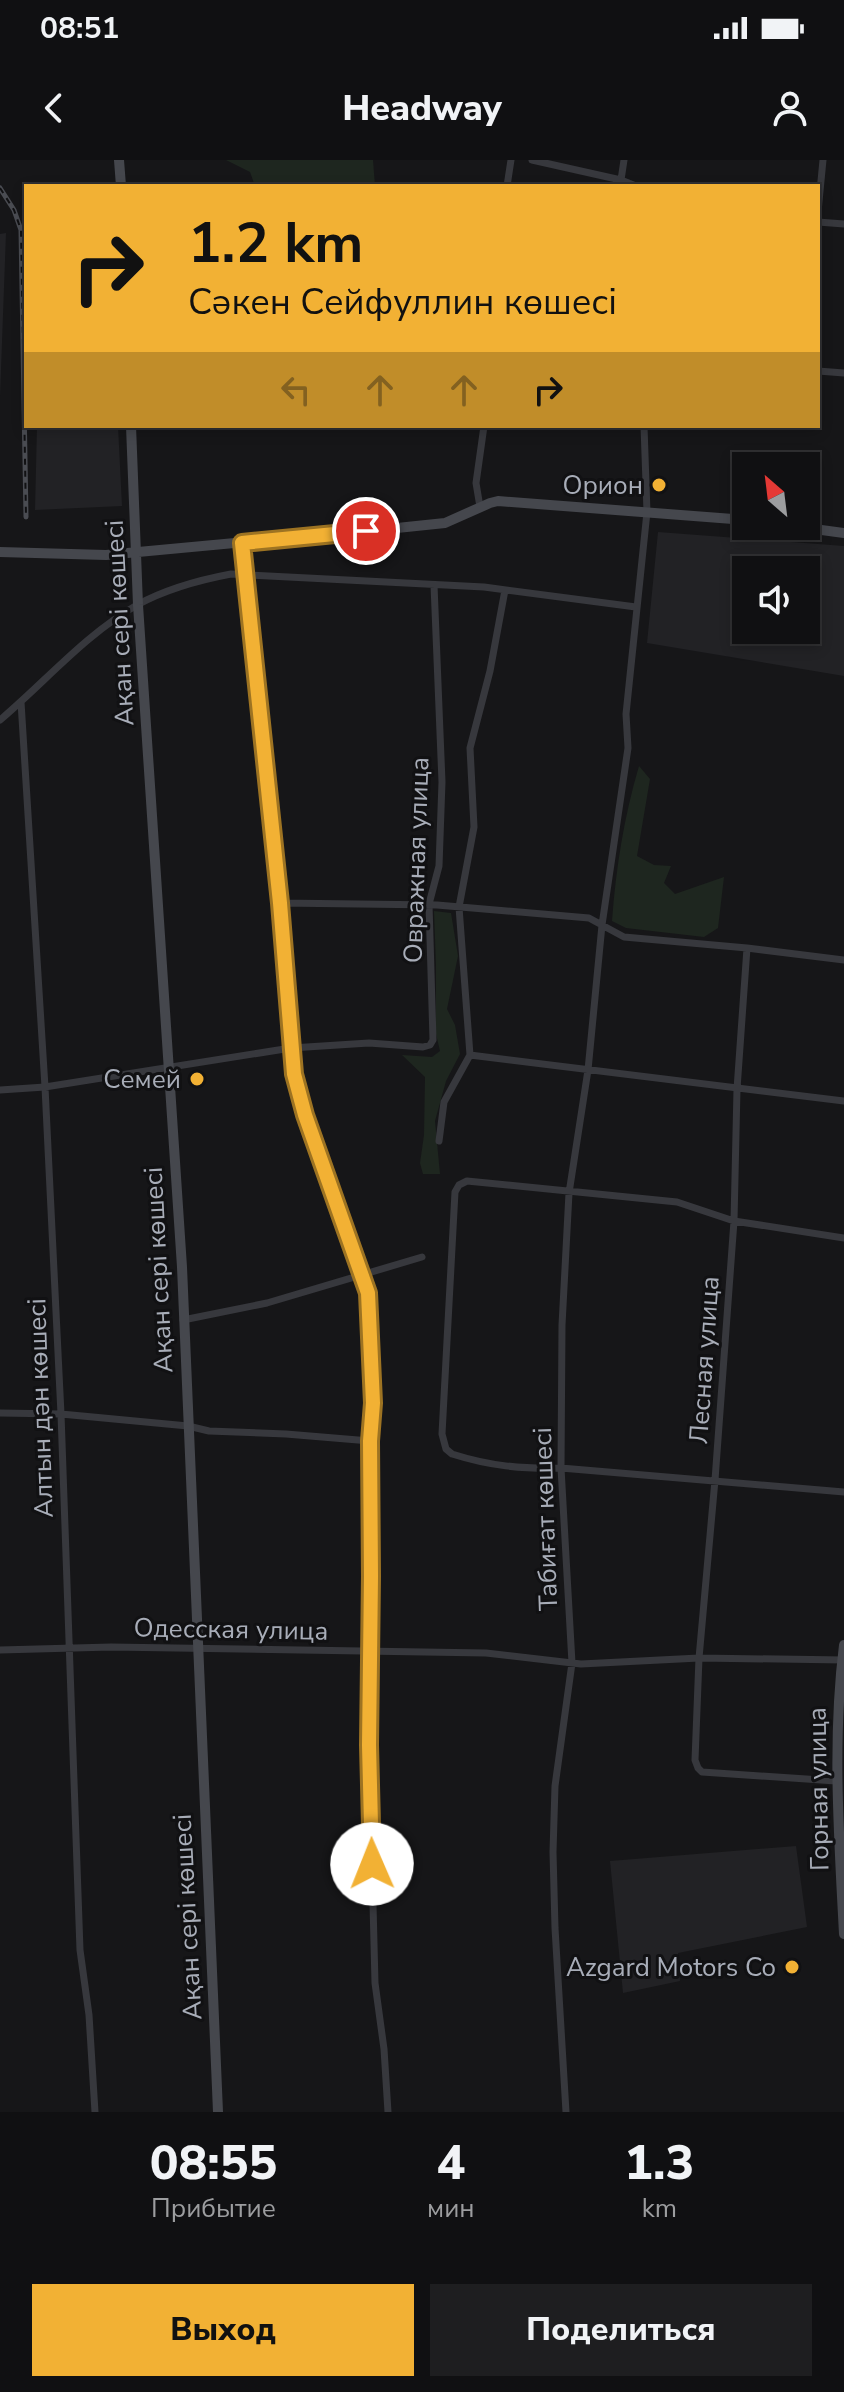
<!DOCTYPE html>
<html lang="ru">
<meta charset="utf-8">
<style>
:root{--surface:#101012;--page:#1e1e20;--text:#f1f3f6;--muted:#9c9d9f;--line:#303032;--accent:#f2b134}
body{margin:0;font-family:"Nunito Sans",sans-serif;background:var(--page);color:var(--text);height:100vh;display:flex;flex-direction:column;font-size:30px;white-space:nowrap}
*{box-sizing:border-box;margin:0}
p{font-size:26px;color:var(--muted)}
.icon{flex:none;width:44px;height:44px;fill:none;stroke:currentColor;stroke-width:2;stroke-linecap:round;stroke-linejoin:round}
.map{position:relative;height:1952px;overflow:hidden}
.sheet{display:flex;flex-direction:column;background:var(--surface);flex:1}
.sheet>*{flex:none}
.hud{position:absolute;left:24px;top:24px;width:796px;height:244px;border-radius:0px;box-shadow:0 4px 12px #0003,0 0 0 2px var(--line);background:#f2b134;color:#111;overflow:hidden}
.needle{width:52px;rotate:332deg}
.controls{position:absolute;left:732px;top:292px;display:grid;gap:16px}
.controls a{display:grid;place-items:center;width:88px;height:88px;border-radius:0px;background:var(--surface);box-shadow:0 4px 12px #0003,0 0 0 2px var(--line);font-size:40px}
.pin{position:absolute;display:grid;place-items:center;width:68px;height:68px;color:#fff;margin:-34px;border:4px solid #fff;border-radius:50%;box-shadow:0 2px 8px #0007}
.me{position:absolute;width:88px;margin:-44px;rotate:359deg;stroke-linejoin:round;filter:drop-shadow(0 0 6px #0008)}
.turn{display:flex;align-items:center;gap:28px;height:168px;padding:0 32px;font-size:36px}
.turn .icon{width:104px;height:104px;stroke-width:2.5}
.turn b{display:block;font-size:56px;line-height:68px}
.lanes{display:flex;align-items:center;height:76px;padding:0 32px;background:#0003;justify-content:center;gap:40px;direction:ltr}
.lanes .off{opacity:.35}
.eta{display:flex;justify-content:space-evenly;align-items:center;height:136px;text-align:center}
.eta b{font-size:48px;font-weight:800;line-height:56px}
.button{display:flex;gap:16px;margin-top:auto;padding:16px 32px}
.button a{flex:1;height:92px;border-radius:0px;background:var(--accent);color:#111;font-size:32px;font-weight:800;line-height:92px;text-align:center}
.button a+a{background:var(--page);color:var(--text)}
.status{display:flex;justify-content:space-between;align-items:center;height:56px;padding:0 40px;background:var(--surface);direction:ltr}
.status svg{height:22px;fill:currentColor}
header{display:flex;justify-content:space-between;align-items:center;height:104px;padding:0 32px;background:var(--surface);font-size:36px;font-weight:800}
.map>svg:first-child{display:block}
</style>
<div class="status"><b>08:51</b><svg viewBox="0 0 49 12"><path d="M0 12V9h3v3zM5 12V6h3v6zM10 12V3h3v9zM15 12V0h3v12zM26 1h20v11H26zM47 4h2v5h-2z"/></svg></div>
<header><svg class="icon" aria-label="back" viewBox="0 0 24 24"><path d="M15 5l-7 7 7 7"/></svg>Headway<svg class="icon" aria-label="person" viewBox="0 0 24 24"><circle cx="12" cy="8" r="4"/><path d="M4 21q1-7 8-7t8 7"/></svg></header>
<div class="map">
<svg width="844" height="1952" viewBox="0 0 844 1952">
<rect width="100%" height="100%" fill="#161618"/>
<path fill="#222225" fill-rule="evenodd" d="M6 73 0 237V74Z
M37 266H118L122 346 35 350Z
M658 372 844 386V516L647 483ZM806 410V470H746V410Z
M796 1686 807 1767 678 1793 680 1821 623 1833 610 1701Z"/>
<path fill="#1e261f" d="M226 0H373L375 26H255L250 12Z
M639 606 650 619 637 696 654 705 671 706 664 723 675 734 724 717 718 768 704 777 626 768 612 761C616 707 624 657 639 606Z
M434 751 451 753 458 796 447 849 455 865 460 894 446 921 435 961 440 1014H423L420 1003 424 975 425 917 402 895 432 897 440 891 436 874V806Z"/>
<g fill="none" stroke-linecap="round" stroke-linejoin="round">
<path stroke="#37383d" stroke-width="7" d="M532 0 621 20 636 26
M621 20 624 0
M507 26 511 0
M818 52 823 0
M818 62 844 64
M818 211 844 213
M480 347 476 323 484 266
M242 383 280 743 294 914 305 955 368 1133 373 1243 370 1281 371 1416 369 1585 375 1823 384 1889 388 1952
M21 542 45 927 61 1254 80 1790 89 1855 95 1952
M0 560C45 522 86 474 137 445 166 429 199 420 231 414L484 427 636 447
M280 743 437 745 589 758 624 777 747 788 844 800
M747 788 737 929 734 1061 715 1320 699 1498 695 1600 698 1608 702 1612 836 1621
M470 895 844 941
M0 930 45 927 291 888 369 883 423 887 430 885 433 880 429 744 439 706 442 622 434 425
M439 981 444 942 470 895 459 747 474 667 470 588 490 511 505 430
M844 1078 734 1061 677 1042 467 1021 459 1025 455 1032 442 1274 446 1289 452 1294C490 1306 521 1309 561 1308L844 1332
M183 1160 267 1143 422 1097
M0 1253 61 1254 188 1266 209 1271 286 1274 370 1281
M0 1490 111 1487 486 1493 581 1504 699 1498 844 1500
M566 1952 555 1768 553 1692 555 1626 572 1503 561 1308 562 1165 569 1033 588 910 602 765 628 588 626 554 647 352 644 266"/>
<path stroke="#45474d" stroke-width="10" d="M119 0 121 26
M131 266 138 445 182 1107 218 1952
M792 366 844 373
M0 392 106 395 397 368 445 363 490 343 498 341 746 360
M844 1485C832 1581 839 1677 844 1774"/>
<defs>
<path id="rail" d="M0 28 14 50 21 70 26 357"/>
</defs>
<use href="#rail" stroke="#4a4c52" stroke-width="5"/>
<use href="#rail" stroke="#111113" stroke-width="2" stroke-dasharray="6" stroke-linecap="butt"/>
</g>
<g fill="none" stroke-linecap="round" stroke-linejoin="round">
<defs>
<path id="route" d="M366 371 242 383 280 743 294 914 305 955 368 1133 373 1243 370 1281 371 1416 369 1585 372 1704"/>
</defs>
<use href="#route" stroke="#9d7322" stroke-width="20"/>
<use href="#route" stroke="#f2b134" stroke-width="14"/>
</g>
<g fill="#f2b134" stroke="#111113" stroke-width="3">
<circle cx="659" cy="325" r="8"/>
<circle cx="197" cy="919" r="8"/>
<circle cx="792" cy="1807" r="8"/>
</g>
<g text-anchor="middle" stroke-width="6" stroke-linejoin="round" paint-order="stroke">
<g font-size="26" fill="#a8adb8" stroke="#111113" text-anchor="end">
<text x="643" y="334">Орион</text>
<text x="181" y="928">Семей</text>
<text x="776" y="1816">Azgard Motors Co</text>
</g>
<g font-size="26" fill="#a8adb8" stroke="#111113">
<text transform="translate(119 463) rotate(-93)" y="9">Ақан сері көшесі</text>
<text transform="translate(416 700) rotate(-88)" y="9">Овражная улица</text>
<text transform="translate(158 1110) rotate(-93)" y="9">Ақан сері көшесі</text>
<text transform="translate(704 1200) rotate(-86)" y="9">Лесная улица</text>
<text transform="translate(40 1248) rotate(-92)" y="9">Алтын дән көшесі</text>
<text transform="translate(545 1359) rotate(-92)" y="9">Табиғат көшесі</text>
<text transform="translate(231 1469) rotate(1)" y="9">Одесская улица</text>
<text transform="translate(818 1629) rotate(-91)" y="9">Горная улица</text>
<text transform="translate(187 1757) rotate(-93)" y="9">Ақан сері көшесі</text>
</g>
</g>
</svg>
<div class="controls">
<a><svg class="needle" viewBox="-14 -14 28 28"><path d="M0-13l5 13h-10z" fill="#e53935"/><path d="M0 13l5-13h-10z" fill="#9c9d9f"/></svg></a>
<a><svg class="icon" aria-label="sound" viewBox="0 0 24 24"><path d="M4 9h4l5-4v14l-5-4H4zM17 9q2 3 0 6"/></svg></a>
</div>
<div class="pin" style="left:366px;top:371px;background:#d93025"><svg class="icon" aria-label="arrive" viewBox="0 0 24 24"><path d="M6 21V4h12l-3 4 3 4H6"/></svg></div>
<svg class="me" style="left:372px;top:1704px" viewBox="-20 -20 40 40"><circle r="19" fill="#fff"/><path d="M0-13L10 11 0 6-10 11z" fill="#f2b134"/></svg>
<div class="hud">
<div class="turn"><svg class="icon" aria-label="right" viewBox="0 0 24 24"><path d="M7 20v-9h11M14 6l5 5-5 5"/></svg><div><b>1.2 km</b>Сәкен Сейфуллин көшесі</div></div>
<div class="lanes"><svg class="icon off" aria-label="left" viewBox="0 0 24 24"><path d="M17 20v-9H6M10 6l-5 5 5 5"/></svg><svg class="icon off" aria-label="ahead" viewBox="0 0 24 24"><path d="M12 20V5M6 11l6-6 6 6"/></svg><svg class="icon off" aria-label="ahead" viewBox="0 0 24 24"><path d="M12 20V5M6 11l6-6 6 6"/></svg><svg class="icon" aria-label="right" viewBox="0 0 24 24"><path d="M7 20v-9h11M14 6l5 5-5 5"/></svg></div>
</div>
</div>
<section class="sheet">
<div class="eta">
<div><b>08:55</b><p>Прибытие</p></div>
<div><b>4</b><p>мин</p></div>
<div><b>1.3</b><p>km</p></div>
</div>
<div class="button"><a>Выход</a><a>Поделиться</a></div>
</section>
